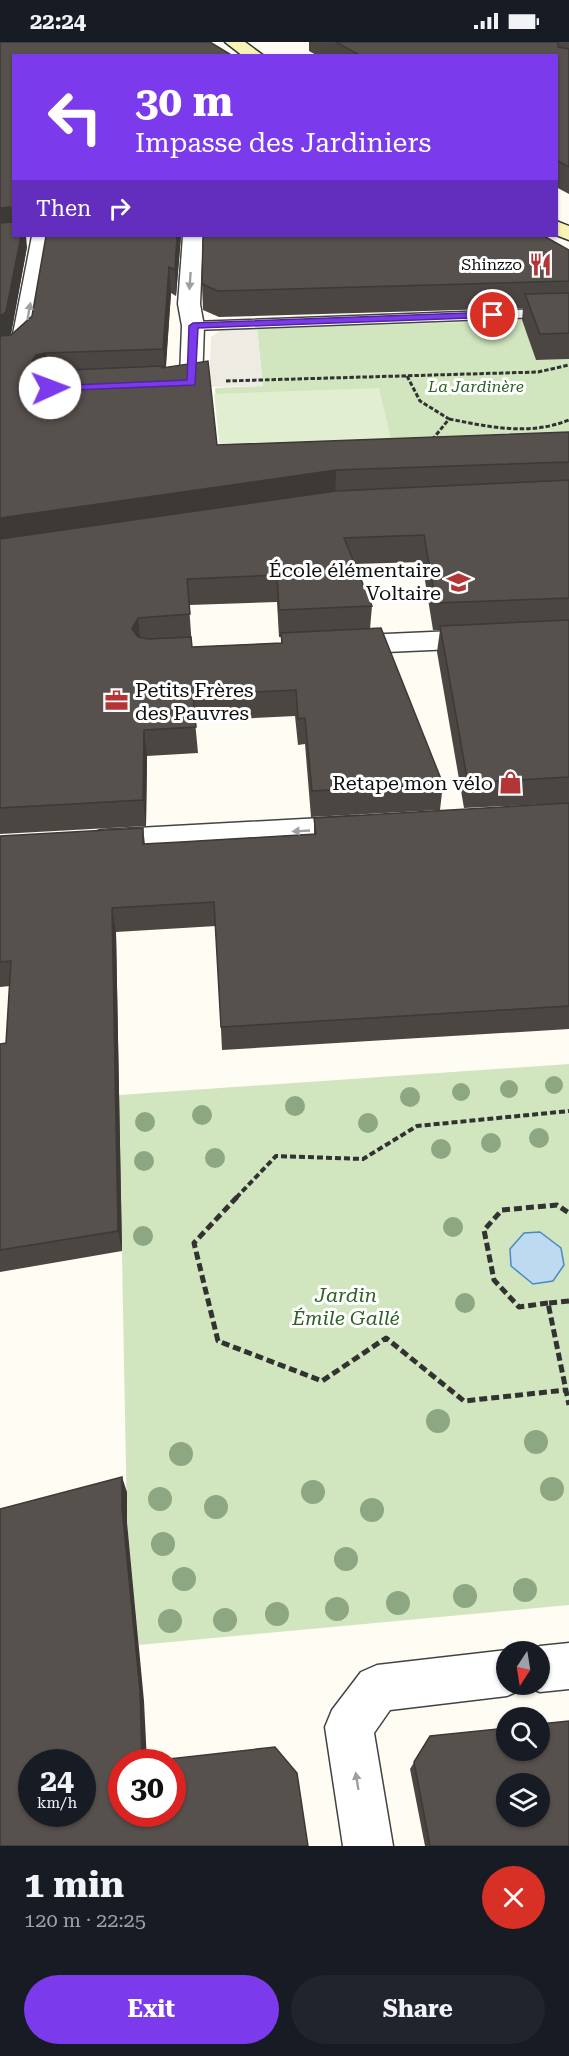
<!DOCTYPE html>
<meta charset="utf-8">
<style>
:root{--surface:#171b24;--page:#20242c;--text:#f1f3f6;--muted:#9ea1a6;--accent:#7c3aed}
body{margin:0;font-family:"Roboto Serif",serif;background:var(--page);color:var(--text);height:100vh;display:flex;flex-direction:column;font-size:22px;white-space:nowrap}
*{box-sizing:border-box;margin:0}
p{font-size:20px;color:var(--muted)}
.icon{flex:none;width:33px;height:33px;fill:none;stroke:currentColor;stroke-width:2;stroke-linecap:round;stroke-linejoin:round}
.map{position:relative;height:1804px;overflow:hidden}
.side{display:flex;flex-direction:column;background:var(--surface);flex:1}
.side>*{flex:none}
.hud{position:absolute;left:12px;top:12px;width:546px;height:183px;border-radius:0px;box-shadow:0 2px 4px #0004;background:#7c3aed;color:#fff;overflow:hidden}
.needle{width:39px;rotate:192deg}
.fabs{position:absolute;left:496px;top:1599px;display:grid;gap:12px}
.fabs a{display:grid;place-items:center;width:54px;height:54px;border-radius:50%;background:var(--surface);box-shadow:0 2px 4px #0004;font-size:30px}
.speed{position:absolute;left:18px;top:1707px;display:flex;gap:12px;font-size:30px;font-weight:700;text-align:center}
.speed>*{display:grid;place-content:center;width:78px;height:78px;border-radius:50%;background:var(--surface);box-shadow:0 2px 4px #0004;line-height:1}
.speed small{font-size:15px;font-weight:400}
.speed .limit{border:9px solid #d22;background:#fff;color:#111}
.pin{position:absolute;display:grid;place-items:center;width:51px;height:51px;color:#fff;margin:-26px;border:3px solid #fff;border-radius:50%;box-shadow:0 2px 6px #0007}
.me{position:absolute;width:66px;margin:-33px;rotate:88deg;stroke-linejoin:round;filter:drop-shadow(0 0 4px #0008)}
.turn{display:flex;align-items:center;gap:21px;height:126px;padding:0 24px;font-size:27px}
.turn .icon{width:78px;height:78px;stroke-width:2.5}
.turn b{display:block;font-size:42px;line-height:51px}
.then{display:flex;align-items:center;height:57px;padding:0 24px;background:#0003;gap:12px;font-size:22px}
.round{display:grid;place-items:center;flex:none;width:63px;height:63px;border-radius:32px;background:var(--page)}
.head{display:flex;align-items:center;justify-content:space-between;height:102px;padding:0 24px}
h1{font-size:36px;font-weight:700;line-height:45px}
.button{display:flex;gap:12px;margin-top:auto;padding:12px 24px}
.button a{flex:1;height:69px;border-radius:36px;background:var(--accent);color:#fff;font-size:24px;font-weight:700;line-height:69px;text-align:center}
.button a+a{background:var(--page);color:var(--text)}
.status{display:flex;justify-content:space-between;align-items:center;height:42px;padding:0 30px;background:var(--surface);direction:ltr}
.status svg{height:16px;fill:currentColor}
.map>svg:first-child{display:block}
</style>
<div class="status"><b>22:24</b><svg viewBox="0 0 49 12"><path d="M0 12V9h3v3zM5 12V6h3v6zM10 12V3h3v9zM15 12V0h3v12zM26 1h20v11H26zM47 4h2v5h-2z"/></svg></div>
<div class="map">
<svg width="569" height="1804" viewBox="0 0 569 1804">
<rect width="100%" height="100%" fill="#fefcf3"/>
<path fill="#d1e6bf" d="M522 278 536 318 569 317V405L221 419 215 346 263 344 257 287Z
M569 1022V1563L139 1603 127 1480 119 1053Z"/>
<path fill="#e2eed0" d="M379 346 393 405 221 414 214 352Z"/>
<path fill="#eeece2" d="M257 287 263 344 209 345 211 295 220 289Z"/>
<path fill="#bddaf0" stroke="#4b8ac0" stroke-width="1.5" d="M540 1190 561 1206 564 1223 553 1239 533 1242 511 1224 510 1207 524 1191Z"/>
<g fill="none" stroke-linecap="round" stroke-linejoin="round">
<defs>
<path id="lane" d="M569 266V274L193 288 187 284 193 280Z"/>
<path id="street" d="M32 194H52L34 300 14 317 0 319V305L12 297Z
M183 194H203L200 262 204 284 202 341 199 346C186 349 172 350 159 347L156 342 159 337 180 335 182 284 178 262Z
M569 584V602L341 612 331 610 327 603 331 596 341 594Z
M358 774 369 778 373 786 369 794 358 798 101 812 90 808 85 800 90 792 101 788Z
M569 1601V1647L540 1650 525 1644 523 1647 507 1654 390 1668 374 1691 393 1804H343L325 1685 332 1668 361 1630 377 1623 507 1608 511 1610H507V1642H540V1610H527L540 1604Z"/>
<path id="secondary" d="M225 0H245L264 14H243Z
M556 179 569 184V198L556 193Z"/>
</defs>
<use href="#lane" stroke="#434343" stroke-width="3"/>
<use href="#street" stroke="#434343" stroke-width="3"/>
<use href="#secondary" stroke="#323232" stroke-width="3"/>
<path stroke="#323232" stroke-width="3" stroke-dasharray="4.5 2" stroke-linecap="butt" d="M407 334 420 359 449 377 432 398
M226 339 538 330 569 323
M449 377C490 385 529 394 569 378"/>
<path stroke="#323232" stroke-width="4" stroke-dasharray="6 3" stroke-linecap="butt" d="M236 1156 276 1114 363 1117 417 1084 569 1069"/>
<path stroke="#323232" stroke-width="5" stroke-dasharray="8 4" stroke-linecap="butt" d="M237 1155 194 1201 218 1299 322 1339 386 1296 464 1359 566 1348
M569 1259 548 1261 569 1363
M548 1261 519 1265 494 1238 484 1188 502 1168 557 1163 569 1171"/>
<use href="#lane" fill="#fff" fill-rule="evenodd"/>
<use href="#street" fill="#fff" fill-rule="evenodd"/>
<use href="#secondary" fill="#f7f4b5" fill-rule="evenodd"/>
</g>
<g fill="#8ca782">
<circle cx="554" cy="1043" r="9"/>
<circle cx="509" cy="1047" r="9"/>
<circle cx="461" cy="1050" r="9"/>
<circle cx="410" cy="1055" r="10"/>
<circle cx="295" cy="1064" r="10"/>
<circle cx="202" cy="1073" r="10"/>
<circle cx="145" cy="1080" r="10"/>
<circle cx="368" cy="1081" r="10"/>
<circle cx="539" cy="1096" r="10"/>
<circle cx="491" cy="1101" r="10"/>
<circle cx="441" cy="1107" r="10"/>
<circle cx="215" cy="1116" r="10"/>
<circle cx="144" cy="1119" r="10"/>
<circle cx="453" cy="1185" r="10"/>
<circle cx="143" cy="1194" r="10"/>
<circle cx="465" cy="1261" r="10"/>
<circle cx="438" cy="1379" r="12"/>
<circle cx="536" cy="1400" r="12"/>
<circle cx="181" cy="1412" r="12"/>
<circle cx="552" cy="1447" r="12"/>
<circle cx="313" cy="1450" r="12"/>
<circle cx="160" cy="1457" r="12"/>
<circle cx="216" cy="1465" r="12"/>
<circle cx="372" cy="1468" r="12"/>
<circle cx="163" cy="1502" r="12"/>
<circle cx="346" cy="1517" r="12"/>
<circle cx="184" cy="1537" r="12"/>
<circle cx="525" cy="1548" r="12"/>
<circle cx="465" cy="1554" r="12"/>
<circle cx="398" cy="1561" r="12"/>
<circle cx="337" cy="1567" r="12"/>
<circle cx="277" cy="1572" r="12"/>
<circle cx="225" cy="1578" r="12"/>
<circle cx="170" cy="1579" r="12"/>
</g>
<path fill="#4b4642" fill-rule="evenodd" d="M0 0 14 14V194L27 205 11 293 32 274 46 194H181L176 254 171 251 166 325 217 403 569 390V761L464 766 437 610 440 588H433L422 520 355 522 372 564 370 587 443 742 440 768 311 775 305 702 298 703 295 674 195 679 198 711 147 714 146 784 0 792ZM277 560 279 595H281V601L192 605 189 563Z
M309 0H569V152L556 145V14H318L309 9Z
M569 208V317L536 318 522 278 523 266 219 275 203 268 202 242Z
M569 761V987L222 1008 216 884 116 890 122 1209 0 1230V1002L6 1001 10 944 0 945V794L143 786 145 802 314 792V776Z
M430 1694 569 1804H425L410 1727Z"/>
<path fill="#3d3936" d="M10 165 14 188 0 191V166Z
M21 194H26L27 205 10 296 0 303V274Z
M177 194H181L176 254 175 228Z
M169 225 171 251 165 333 163 307Z
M45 311 49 337 40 339 32 319 36 313Z
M336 428 335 455 0 504V476Z
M138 576 141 603 132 587Z
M144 688 147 714 146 784 143 758Z
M112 866 116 890 122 1209 118 1189Z
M122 1435 127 1450V1480L144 1659 147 1720H142L122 1466Z"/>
<path fill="#57514d" stroke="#3d3936" stroke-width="1.5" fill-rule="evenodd" d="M0 0H210L233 14H14V167H12L10 165 0 166Z
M336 0H558V5L569 7V125L556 118V14H361Z
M14 180V194H21L6 270 0 274V181Z
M46 194H177L175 228 169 225 163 307 45 311 36 313 32 319 35 326 45 329 162 324V326L208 319 217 403 569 390V420L336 428 0 476V294L11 293 32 274Z
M203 194H544L569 208V239L218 249 202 242Z
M569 251V291L540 292 525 252Z
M569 438V556L436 561 424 493 344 496 372 564 279 568 277 533 187 537 190 572 138 576 132 587 138 595 148 597 191 595 192 605 282 601 281 591 381 586 443 742 312 749 305 676 298 677 296 648 193 653 196 685 144 688 143 758 0 766V497L336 449Z
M569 578V735L468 741 440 584Z
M569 761V964L221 985 214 860 112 866 118 1189 0 1208V1002L6 1001 11 919 0 920V794L143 786V802L181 800 316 792 314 776Z
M122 1435V1466L140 1649 142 1720 275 1705 297 1731 308 1804H0V1467ZM32 1720H82V1772H32ZM122 1720H172V1772H122Z
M569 1679V1804H430L414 1720 430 1694 507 1686V1708H540V1682ZM507 1742H540V1774H507Z"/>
<defs><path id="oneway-solid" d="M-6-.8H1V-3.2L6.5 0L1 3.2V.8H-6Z" transform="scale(1.5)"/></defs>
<g fill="#9f9f9f">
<use href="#oneway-solid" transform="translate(190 239) rotate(94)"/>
<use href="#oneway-solid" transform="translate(29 269) rotate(-80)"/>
<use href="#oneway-solid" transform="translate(301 789) rotate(177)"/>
<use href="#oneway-solid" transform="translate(357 1739) rotate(-99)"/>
</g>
<path fill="#7c3aed" stroke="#51269a" stroke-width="1.5" d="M493 270 497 271V275L198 286 195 343 50 349 45 346 50 344 187 338 189 284 193 281Z"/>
<defs>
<symbol id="restaurant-bare" viewBox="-9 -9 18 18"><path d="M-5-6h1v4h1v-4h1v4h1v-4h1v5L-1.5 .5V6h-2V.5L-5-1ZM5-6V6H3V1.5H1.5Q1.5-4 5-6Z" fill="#b23635" stroke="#fff" stroke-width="2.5" paint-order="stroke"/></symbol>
<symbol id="school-bare" viewBox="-9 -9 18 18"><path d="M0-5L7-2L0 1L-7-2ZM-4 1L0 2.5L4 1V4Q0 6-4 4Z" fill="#b23635" stroke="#fff" stroke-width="2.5" paint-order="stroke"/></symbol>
<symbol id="office-bare" viewBox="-9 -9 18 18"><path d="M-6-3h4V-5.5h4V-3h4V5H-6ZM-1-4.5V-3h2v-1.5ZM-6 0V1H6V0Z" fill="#b23635" stroke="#fff" stroke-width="2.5" paint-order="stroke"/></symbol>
<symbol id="shop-bare" viewBox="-9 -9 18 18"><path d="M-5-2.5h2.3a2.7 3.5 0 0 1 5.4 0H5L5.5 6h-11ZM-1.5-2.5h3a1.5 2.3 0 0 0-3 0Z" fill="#b23635" stroke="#fff" stroke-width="2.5" paint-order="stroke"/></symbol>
</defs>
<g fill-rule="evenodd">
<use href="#restaurant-bare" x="524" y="206" width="33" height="33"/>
<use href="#school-bare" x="442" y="524" width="33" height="33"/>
<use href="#office-bare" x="100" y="642" width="33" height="33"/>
<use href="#shop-bare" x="494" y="724" width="33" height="33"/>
</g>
<g text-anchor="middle" stroke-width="6" stroke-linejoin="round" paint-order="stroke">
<g font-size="16" fill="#101010" stroke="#fff" text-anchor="end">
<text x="522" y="228">Shinzzo</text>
</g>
<g font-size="16" font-style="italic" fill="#2e6226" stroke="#fff">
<text x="476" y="350">La Jardinère</text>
</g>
<g font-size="20" fill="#101010" stroke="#fff" text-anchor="end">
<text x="441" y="535">École élémentaire<tspan x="441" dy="23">Voltaire</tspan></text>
<text x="135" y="655" text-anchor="start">Petits Frères<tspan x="135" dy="23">des Pauvres</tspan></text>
<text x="493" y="748">Retape mon vélo</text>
</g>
<g font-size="20" font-style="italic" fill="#2e6226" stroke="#fff">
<text x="346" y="1260">Jardin<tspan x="346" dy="23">Émile Gallé</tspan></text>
</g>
</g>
</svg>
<div class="fabs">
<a><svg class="needle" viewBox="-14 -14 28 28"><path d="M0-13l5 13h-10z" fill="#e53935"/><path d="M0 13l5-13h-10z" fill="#9ea1a6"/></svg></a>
<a><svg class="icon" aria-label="search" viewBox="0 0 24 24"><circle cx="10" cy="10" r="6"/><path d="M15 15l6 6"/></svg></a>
<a><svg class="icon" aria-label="layers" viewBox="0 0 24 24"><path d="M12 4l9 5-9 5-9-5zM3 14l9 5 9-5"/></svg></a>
</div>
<div class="speed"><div>24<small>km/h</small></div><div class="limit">30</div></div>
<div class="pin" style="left:493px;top:273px;background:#d93025"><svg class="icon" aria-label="arrive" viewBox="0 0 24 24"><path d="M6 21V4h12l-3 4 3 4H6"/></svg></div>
<svg class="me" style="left:50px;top:346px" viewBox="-20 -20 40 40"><circle r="19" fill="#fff"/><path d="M0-13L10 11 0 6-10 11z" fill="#7c3aed"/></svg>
<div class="hud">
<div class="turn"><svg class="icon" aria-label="left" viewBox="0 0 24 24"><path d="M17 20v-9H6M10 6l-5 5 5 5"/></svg><div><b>30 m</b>Impasse des Jardiniers</div></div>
<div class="then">Then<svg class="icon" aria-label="right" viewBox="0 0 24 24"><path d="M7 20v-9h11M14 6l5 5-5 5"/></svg></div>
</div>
</div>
<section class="side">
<div class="head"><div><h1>1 min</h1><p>120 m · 22:25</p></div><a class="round" style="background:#d93025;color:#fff"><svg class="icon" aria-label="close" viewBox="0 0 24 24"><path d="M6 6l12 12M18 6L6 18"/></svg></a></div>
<div class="button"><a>Exit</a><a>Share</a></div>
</section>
